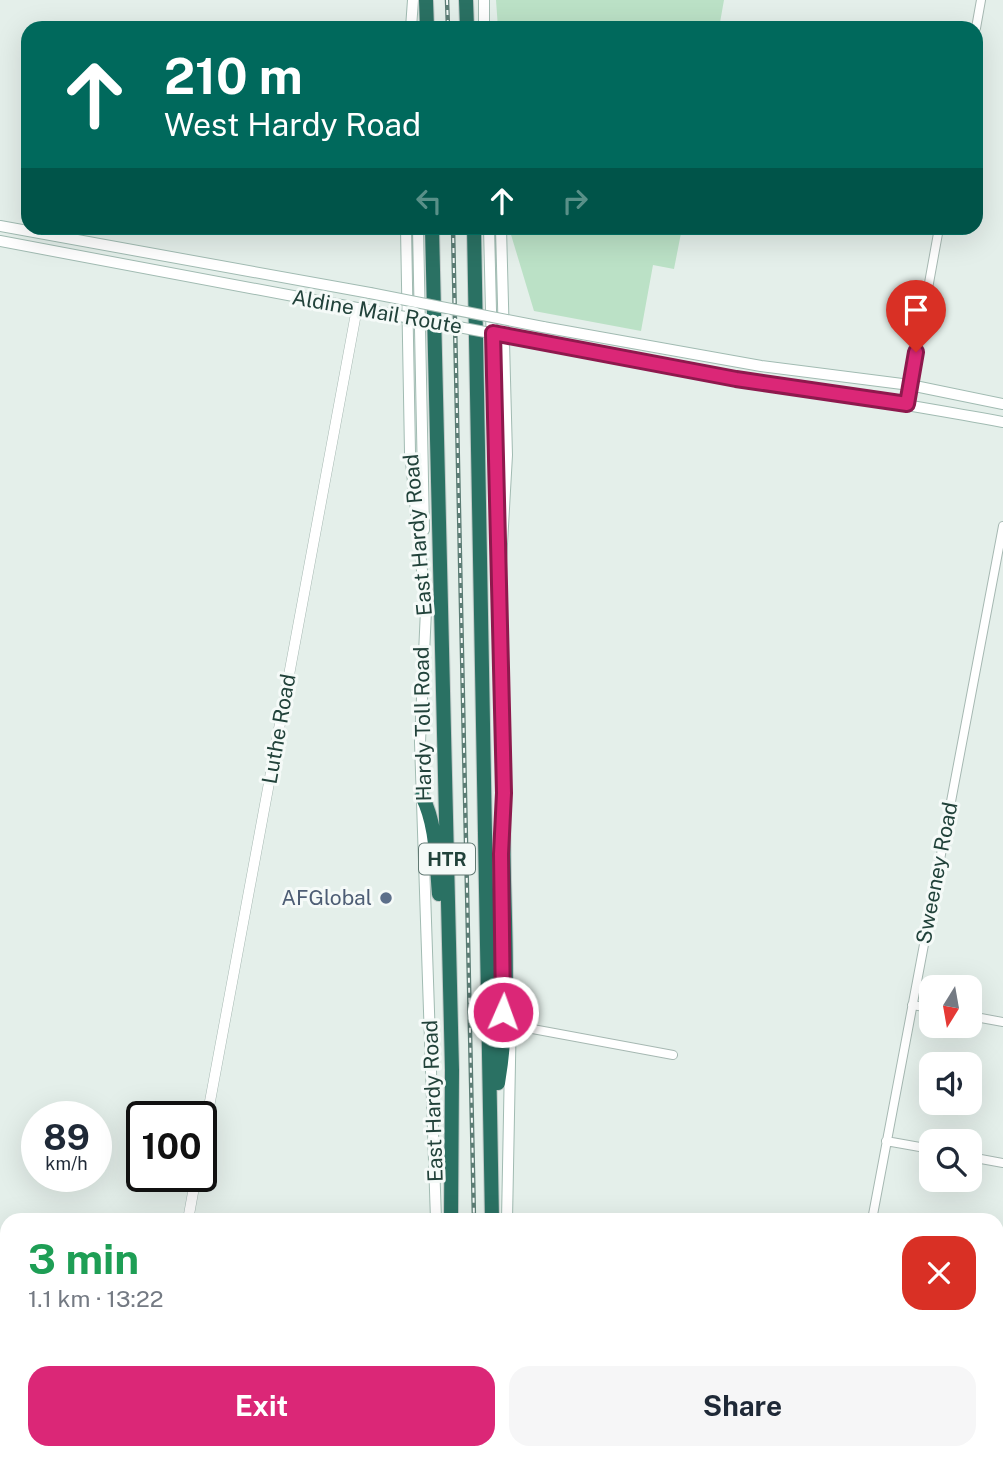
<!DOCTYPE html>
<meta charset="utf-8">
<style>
:root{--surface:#fff;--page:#f6f6f7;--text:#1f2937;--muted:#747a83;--accent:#db2777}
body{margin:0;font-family:"Public Sans",sans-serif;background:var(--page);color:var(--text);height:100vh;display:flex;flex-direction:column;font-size:26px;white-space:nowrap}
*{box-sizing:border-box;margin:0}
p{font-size:23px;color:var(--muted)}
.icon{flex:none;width:38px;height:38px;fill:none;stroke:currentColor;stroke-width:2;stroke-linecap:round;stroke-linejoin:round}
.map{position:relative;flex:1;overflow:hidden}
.panel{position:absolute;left:0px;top:1213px;width:1004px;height:247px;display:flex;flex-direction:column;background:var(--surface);border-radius:21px 21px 0 0;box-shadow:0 7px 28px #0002}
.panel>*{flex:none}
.hud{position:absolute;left:21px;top:21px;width:962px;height:214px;border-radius:21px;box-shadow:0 7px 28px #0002;background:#00695c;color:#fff;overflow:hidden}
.needle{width:46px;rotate:191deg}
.controls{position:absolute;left:919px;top:975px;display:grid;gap:14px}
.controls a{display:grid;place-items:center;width:63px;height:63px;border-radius:14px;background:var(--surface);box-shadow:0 7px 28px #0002;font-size:35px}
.speed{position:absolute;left:21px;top:1101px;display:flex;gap:14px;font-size:35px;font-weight:700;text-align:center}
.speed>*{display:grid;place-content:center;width:91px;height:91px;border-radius:50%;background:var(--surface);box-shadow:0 7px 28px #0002;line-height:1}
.speed small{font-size:18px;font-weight:400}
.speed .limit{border:4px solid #111;border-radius:10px;background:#fff;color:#111}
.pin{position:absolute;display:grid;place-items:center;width:60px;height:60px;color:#fff;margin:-72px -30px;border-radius:50% 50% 50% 0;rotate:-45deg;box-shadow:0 0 7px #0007}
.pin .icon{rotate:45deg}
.me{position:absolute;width:77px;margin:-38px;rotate:2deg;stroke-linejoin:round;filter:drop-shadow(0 0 5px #0008)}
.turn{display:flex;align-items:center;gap:24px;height:147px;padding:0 28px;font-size:32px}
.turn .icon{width:91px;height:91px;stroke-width:2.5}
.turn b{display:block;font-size:49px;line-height:60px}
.lanes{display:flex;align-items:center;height:66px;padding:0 28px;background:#0003;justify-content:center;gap:35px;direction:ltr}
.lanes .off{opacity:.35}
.round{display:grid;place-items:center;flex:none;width:74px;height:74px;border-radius:21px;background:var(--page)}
.headline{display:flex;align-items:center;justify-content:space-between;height:119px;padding:0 28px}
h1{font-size:42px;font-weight:700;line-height:52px;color:#1e9e55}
.action{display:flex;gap:14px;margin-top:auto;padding:14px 28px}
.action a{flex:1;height:80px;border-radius:21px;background:var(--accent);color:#fff;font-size:28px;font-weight:700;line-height:80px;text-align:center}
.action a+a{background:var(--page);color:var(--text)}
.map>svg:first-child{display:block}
</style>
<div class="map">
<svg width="1003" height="1458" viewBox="0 0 1003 1458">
<rect width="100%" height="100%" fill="#e4efea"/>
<path fill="#bbe1c6" d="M496 0H724L719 28H498Z
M509 228H682L674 269 653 265 641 331 534 311Z"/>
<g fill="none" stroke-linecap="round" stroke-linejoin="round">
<defs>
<path id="minor" d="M976 28 981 0
M907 404 939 228
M912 1005 931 1008
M970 1016 1003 1022
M511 1025 673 1055
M886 1141 931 1149
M970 1157 1003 1163
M872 1220 1003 526"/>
<path id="tertiary" d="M201 1150 357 308
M188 1220 196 1176
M145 1458 146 1452"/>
<path id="secondary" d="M484 0V28
M411 28 413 0
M0 226 370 293
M406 228 410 452 426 610 420 742 436 1220
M418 228 424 530
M489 228 497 556
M501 228 507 455 498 615 504 798
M0 241 373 311
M543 327 761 366 910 385 1003 404
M544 343C696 372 850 394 1003 422
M507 1220 511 1010
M442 1452V1458
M518 1452 520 1458"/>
<path id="motorway" d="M426 0 427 28
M466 0 467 28
M432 228 452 1070 451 1220
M474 228 492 1220
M422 796C437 825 436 861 439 894
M498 1083C514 988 500 889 504 793
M456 1452V1458
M505 1452 506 1458"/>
</defs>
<use href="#minor" stroke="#a6b8b2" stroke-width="10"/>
<use href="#tertiary" stroke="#a6b8b2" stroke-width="11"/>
<use href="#secondary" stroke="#a1bbb2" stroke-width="12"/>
<use href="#motorway" stroke="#c1cac8" stroke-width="16"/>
<use href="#minor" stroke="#fff" stroke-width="8"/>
<use href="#tertiary" stroke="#fff" stroke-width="10"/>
<use href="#secondary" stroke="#fff" stroke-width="10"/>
<use href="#motorway" stroke="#2a7163" stroke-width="14"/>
<defs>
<path id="rail" d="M447 0 448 28
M453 228 474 1220
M475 1452V1458"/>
</defs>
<use href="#rail" stroke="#5c7d75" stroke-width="4.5"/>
<use href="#rail" stroke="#f5faf8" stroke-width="2" stroke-dasharray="5" stroke-linecap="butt"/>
<defs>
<path id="secondary-bridge" d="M370 293 543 327
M373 311 544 343"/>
</defs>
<use href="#secondary-bridge" stroke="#a1bbb2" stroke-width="12" stroke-linecap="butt"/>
<use href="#secondary-bridge" stroke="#fff" stroke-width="10"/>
</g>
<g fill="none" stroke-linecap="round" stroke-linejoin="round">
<defs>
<path id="route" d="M503 1012 501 854 504 793 493 333 736 379 907 404 916 352"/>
</defs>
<use href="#route" stroke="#8e194d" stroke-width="18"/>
<use href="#route" stroke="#db2777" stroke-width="12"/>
</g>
<circle fill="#5c6f8a" stroke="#f5faf8" stroke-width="2.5" cx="386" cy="898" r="7"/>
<g text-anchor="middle" stroke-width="6" stroke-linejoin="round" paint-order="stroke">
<rect fill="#f5faf8" stroke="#617973" stroke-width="2" x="419" y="843.5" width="56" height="31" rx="5"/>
<g font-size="19" font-weight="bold" fill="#21423a">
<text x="447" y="866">HTR</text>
</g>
<g font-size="21" fill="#21423a" stroke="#f5faf8">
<text transform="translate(377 312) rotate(10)" y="7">Aldine Mail Route</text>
<text transform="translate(418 535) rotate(-95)" y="7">East Hardy Road</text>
<text transform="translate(423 724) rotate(-91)" y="7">Hardy Toll Road</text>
<text transform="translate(279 729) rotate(-80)" y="7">Luthe Road</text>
<text transform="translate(937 873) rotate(-79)" y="7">Sweeney Road</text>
<text transform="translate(433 1101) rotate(-92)" y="7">East Hardy Road</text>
</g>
<g font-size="21" fill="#4e5e75" stroke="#f5faf8" text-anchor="end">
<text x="372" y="905">AFGlobal</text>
</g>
</g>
</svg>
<div class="controls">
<a><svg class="needle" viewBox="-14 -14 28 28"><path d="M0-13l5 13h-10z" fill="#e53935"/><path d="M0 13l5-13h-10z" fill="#747a83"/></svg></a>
<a><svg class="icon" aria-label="sound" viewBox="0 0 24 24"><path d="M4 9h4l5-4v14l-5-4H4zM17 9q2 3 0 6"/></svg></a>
<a><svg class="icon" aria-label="search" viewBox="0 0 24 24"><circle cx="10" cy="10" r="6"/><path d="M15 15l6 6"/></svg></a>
</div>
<div class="speed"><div>89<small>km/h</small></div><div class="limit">100</div></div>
<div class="pin" style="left:916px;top:352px;background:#d93025"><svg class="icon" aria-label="arrive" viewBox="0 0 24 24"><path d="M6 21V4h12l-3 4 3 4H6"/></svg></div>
<svg class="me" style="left:503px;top:1012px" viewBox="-20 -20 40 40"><circle r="17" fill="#db2777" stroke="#fff" stroke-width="3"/><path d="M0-11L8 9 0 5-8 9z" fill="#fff"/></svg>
<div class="hud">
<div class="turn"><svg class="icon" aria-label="ahead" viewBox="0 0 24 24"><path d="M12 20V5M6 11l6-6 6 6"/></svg><div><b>210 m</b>West Hardy Road</div></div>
<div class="lanes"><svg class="icon off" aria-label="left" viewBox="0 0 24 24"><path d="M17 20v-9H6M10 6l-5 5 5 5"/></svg><svg class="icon" aria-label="ahead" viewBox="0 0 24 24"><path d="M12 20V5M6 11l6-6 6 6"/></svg><svg class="icon off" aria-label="right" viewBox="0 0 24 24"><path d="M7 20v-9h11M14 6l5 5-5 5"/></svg></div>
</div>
<section class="panel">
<div class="headline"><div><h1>3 min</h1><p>1.1 km · 13:22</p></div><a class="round" style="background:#d93025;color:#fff"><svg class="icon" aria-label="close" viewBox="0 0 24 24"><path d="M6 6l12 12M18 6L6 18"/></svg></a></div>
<div class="action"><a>Exit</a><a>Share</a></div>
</section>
</div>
